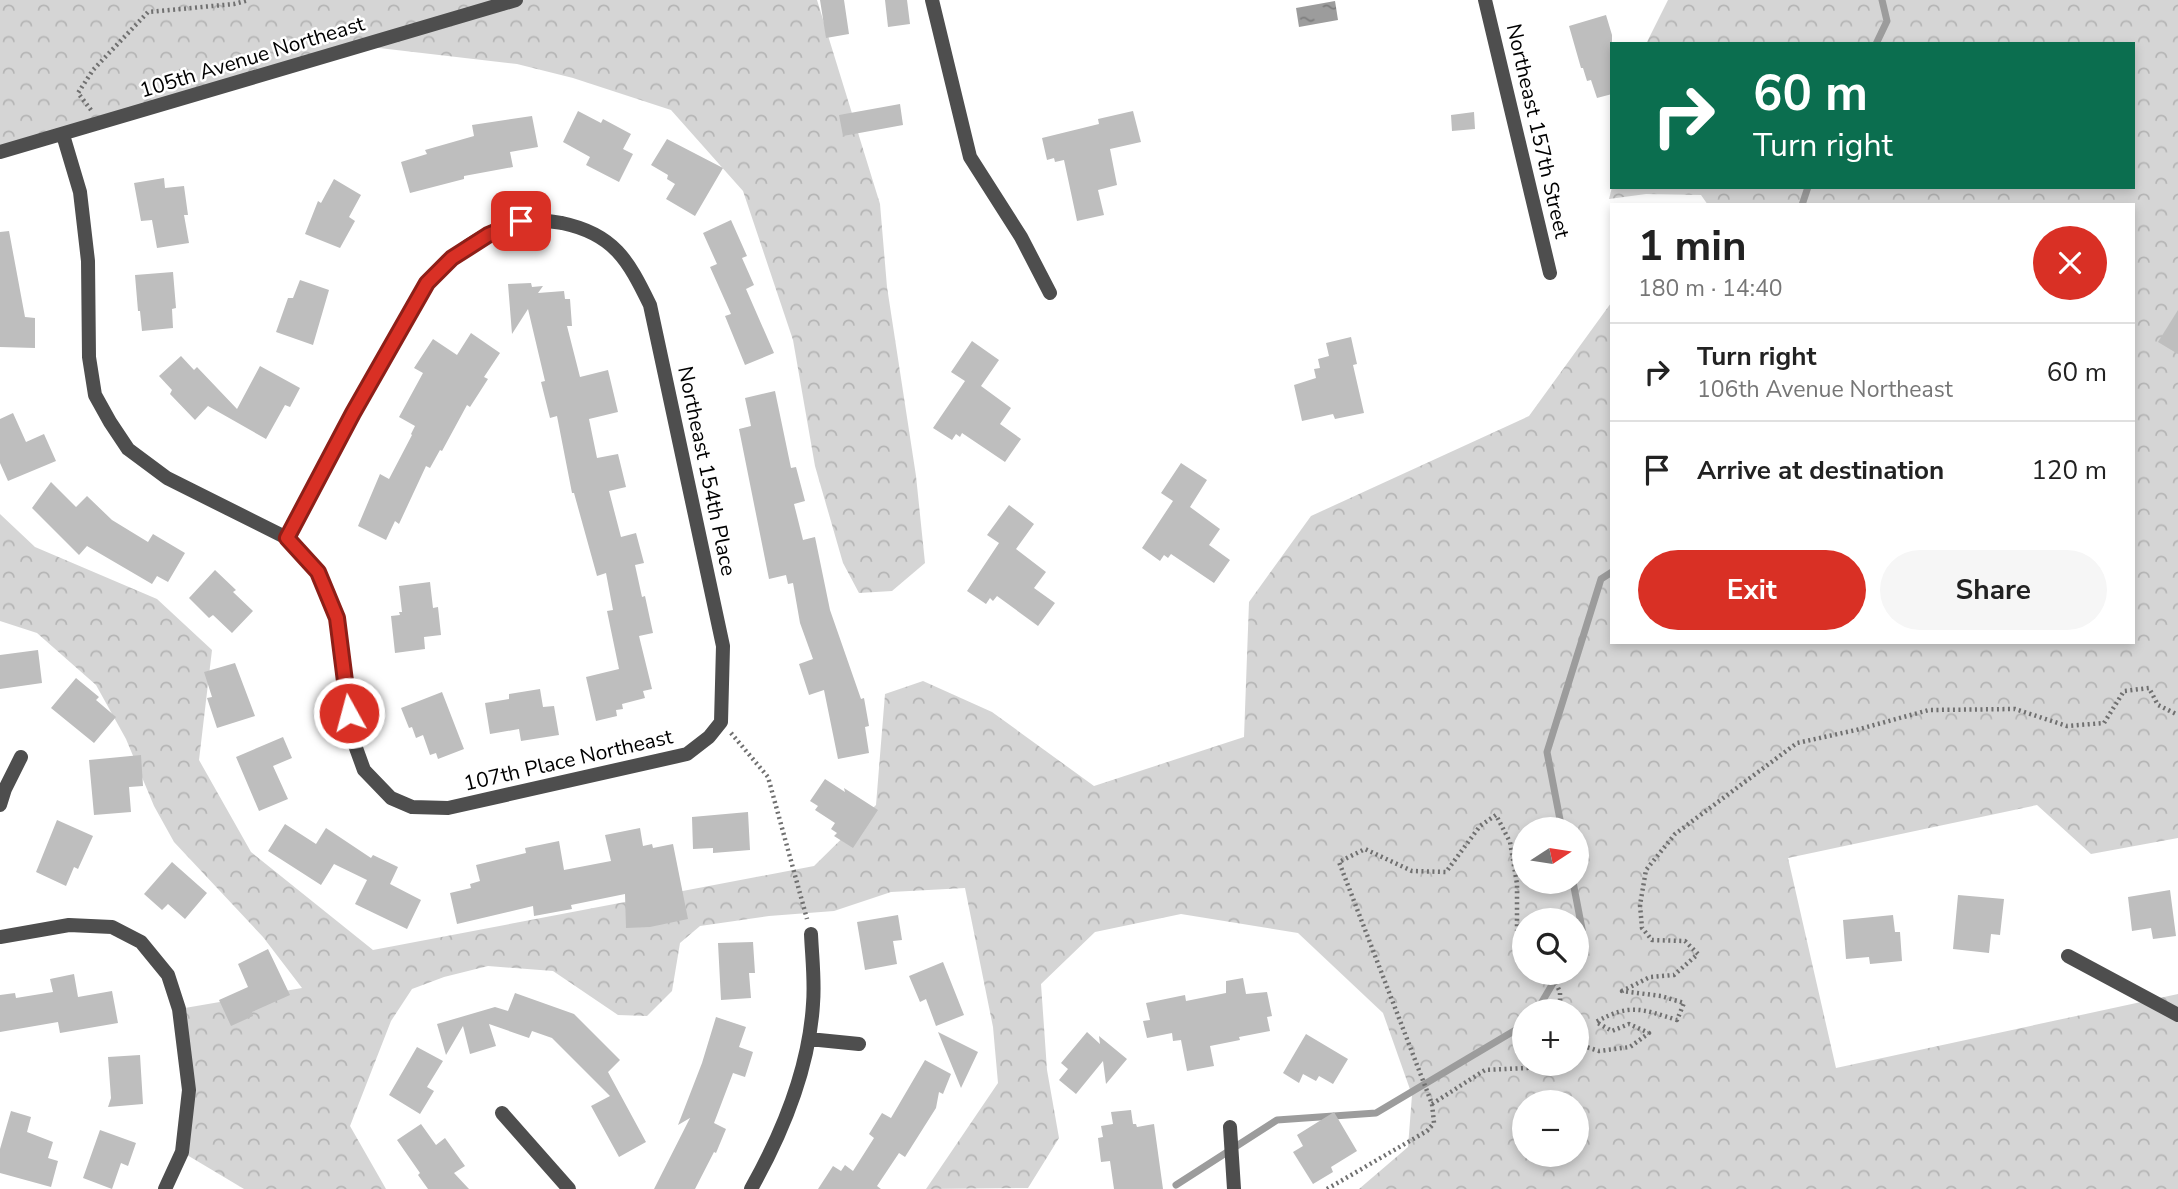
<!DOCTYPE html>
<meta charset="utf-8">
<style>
:root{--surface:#fff;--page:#f6f6f6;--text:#222;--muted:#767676;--line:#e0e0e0;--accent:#d93025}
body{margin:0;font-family:"Nunito Sans",sans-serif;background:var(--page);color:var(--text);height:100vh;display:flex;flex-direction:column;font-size:26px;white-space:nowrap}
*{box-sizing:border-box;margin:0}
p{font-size:23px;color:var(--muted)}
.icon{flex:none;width:38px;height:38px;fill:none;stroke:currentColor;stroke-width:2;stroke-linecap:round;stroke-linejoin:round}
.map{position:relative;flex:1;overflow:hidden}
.sheet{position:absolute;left:1610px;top:203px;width:525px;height:441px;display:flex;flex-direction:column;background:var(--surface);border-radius:0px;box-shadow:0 4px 10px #0003}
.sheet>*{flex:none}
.guide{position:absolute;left:1610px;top:42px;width:525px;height:147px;border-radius:0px;box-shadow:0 4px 10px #0003;background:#0b6e4f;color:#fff;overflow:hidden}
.needle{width:46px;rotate:78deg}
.controls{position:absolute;left:1512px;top:817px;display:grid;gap:14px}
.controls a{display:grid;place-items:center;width:77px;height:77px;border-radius:50%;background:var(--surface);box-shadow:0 4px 10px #0003;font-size:35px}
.pin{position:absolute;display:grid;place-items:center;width:60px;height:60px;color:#fff;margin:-30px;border-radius:14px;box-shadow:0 4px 10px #0006}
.me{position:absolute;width:77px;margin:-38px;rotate:353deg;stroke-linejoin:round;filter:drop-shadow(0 0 5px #0008)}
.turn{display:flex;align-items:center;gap:24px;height:147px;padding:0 28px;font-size:32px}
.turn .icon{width:91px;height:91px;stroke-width:2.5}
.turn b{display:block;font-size:49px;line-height:60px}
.round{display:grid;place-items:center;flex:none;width:74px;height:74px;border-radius:37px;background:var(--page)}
.head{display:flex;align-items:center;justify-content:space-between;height:119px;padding:0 28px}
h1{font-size:42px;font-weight:700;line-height:52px}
.primary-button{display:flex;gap:14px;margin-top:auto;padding:14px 28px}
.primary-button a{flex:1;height:80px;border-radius:42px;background:var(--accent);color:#fff;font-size:28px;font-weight:700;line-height:80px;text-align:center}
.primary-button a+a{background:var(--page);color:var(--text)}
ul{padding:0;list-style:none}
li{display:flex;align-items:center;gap:21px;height:98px;padding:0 28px;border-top:2px solid var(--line)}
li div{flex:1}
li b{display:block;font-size:26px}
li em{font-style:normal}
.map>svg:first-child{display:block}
</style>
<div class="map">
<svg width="2178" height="1189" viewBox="0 0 2178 1189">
<defs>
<pattern id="forest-crowns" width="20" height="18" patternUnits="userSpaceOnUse" patternTransform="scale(1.75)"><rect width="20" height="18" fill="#d5d5d5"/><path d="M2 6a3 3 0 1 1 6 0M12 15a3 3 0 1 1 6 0" fill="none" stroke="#b5b5b5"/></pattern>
<pattern id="water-ripples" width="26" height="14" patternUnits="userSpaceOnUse" patternTransform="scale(1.75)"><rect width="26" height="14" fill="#9c9c9c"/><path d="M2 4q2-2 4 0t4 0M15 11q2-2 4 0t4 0" fill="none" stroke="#7d7d7d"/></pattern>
</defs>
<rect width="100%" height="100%" fill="#fff"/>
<path fill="url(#forest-crowns)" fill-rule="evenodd" d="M0 0H817L880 204 887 287 916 476 925 563 892 591 859 593 843 563 815 466 793 340 743 191 671 110 573 78 517 64 362 46 0 152Z
M1668 0H2178V838L2091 854 2037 805 1788 858 1836 1068 2178 994V1189H1359L1408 1147 1412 1095 1383 1013 1298 933 1181 914 1095 932 1041 984 1047 1070 1059 1138 1028 1188 926 1189 998 1083 993 1027 965 888 891 892 834 911 769 916 700 926 680 943 672 991 647 1016 618 1015 553 971 488 966 444 977 412 989 391 1021 350 1126 386 1189H244L182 1152 189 1090 179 1009 302 988 263 937 174 842 154 806 126 739 96 685 37 633 0 621V514L35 547 157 599 212 650 199 760 251 852 373 950 814 866 876 805 885 694 923 681 992 712 1094 786 1244 737 1249 602 1311 516 1529 416 1611 303 1612 642H2133V205H1708L1701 195 1646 194 1609 199 1612 187H2133V44H1646ZM1524 830H1577V882H1524ZM1524 920H1577V973H1524ZM1524 1012H1577V1064H1524ZM1524 1102H1577V1155H1524Z"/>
<path fill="url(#water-ripples)" d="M1335 1 1338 20 1299 27 1296 8Z"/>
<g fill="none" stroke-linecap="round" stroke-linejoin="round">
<path stroke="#9c9c9c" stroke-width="7" d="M1876 44 1887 21 1882 0
M1802 205 1808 187
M1562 830 1547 752 1601 579 1612 572
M1573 882 1583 934 1577 944
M1536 1012 1559 973
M1176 1185 1277 1120 1376 1113 1524 1025"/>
</g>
<path fill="#bebebe" d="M820 0H844L849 34 826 38Z
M885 0H907L910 24 888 27Z
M1606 15 1612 35V94L1597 98 1591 80 1587 81 1583 68H1581L1569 26Z
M900 104 903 125 843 136 839 115Z
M578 111 601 123 603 119 631 134 623 149 633 154 619 182 586 165 590 157 563 142Z
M1133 111 1141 142 1110 149 1117 185 1098 190 1104 215 1077 221 1064 160 1055 162 1054 158 1047 160 1042 138 1099 124 1098 119Z
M1474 112 1475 129 1452 131 1451 115Z
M532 116 538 147 510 152 513 167 464 176V179L410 193 401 162 427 154 425 150 474 136 472 125Z
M667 139 723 168 695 216 666 199 675 184 667 179 668 175 651 165Z
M164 178 165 188 184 186 188 215H184L189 243 157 248 152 220 141 221 134 183Z
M334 179 361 195 349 217 355 221 340 248 305 234 318 201 321 203Z
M731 220 747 256 742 258 754 285 746 289 774 353 745 365 725 316 731 314 710 267 717 264 703 233Z
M9 231 25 317 35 318V348L0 347V232Z
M173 272 176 308 172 309 173 328 142 331 140 311H138L135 275Z
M300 280 329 290 313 345 276 332 288 298H293Z
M531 283 532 287 543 286 538 293 564 291 565 299H570L572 326H567L580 377 608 370 618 412 589 419 597 458 618 454 626 487 609 491 621 537 636 533 644 563 635 565 642 597 645 596 653 633 639 636 652 689 643 691 645 698 622 704 623 709 616 710 617 716 596 721 586 677 619 669 607 611 613 610 606 573 597 576 574 493H572L557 416 550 418 541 382 545 381 528 309 512 334 508 284Z
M2178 310V354L2158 342Z
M471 333 500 353 484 377 488 379 470 407 467 405 442 451 440 450 430 468 426 466 399 524 395 521 386 540 358 526 380 474 389 479 412 435 411 434 415 426 399 417 423 373 414 368 433 339 457 355Z
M1351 337 1357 364 1353 365 1364 413 1335 419 1333 414 1302 421 1294 385 1316 378 1314 369 1320 368 1318 359 1329 356 1326 343Z
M972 341 999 360 981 386 1011 408 1000 424 1021 439 1005 462 962 433 960 437 956 434 952 440 933 428 965 381 951 372Z
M181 356 194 370 197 367 237 409 260 366 300 388 290 407 285 405 266 439 208 406 195 420 170 394 172 390 159 376Z
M775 391 791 468 796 467 805 501 794 504 803 540 815 537 830 610 861 699 864 698 869 726 865 727 869 753 838 759 824 690 809 695 799 664 813 659 800 623 793 583 788 584 786 575 769 579 739 429 751 426 745 398Z
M13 413 26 442 44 434 56 461 8 481 0 463V419Z
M1181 463 1207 480 1190 507 1220 529 1209 545 1230 560 1214 583 1171 554 1168 558 1164 555 1160 561 1142 548 1173 501 1161 493Z
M51 482 76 507 87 496 112 520 148 542 153 534 185 553 168 582 157 576 152 584 87 546 79 555 32 508Z
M1009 505 1034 524 1016 549 1046 572 1034 588 1055 603 1038 626 997 596 993 601 990 598 986 604 967 591 999 543 987 535Z
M215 570 236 590 233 592 253 611 232 633 213 615 209 618 189 598Z
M430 582 433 608 438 607 441 635 424 637 425 649 395 653 391 616 400 615 399 612H402L399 586Z
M38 650 42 683 0 689V655Z
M235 663 255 716 217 728 207 698 212 697 204 672Z
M76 678 99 697 96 700 116 717 94 743 51 708Z
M540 689 543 707 554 706 559 735 521 741 519 729 490 734 485 703 509 699V694Z
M442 692 464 749 438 759 436 753 430 755 423 735 416 738 412 727 409 728 401 708Z
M283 737 292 758 273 766 288 799 259 811 236 757Z
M141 755 143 786 129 787 131 812 94 815 89 760Z
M825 779 845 792 844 788 878 810 853 848 834 836 837 833 831 829 835 823 815 810 818 806 810 801Z
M748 812 750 850 713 853V848L693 849 692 817Z
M57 820 93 836 78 869 74 867 66 886 36 872Z
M285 824 316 844 326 828 371 858 373 855 398 867 390 884 421 900 407 929 355 904 367 880 334 864 321 885 268 851Z
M640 828 643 846 652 844 653 848 673 844 688 919 650 927 626 928 625 894 571 905 572 909 534 916 533 906 457 924 450 893 471 888 470 884 480 881 476 865 526 853 525 848 559 841 564 870 611 861 605 835Z
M172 862 207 893 185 919 168 904 162 910 144 894Z
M2170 890 2176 936 2153 939 2151 928 2132 931 2128 897Z
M1958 895 2004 899 2000 935 1991 934 1989 953 1953 949Z
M898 915 902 940 893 941 897 964 865 970 857 922Z
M1893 915 1895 932H1900L1902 961 1870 964 1869 957 1846 959 1843 920Z
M753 942 755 973H749L751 998 721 1000 718 943Z
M268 949 290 995 252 1012 253 1016 231 1026 219 1000 248 987 238 964Z
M943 962 964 1015 936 1026 926 999 920 1002 909 976Z
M74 974 78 997 112 991 118 1023 60 1033 58 1022 0 1032V995L15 993 16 998 53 992 50 979Z
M1243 978 1246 994 1267 992 1272 1016 1267 1017 1270 1031 1239 1037 1240 1040 1210 1046 1214 1066 1187 1071 1181 1040 1173 1041 1172 1033 1147 1038 1143 1021 1150 1020 1146 1003 1185 995 1186 1001 1226 993V981Z
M515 993 574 1014 620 1060 608 1072 646 1142 619 1157 591 1106 610 1096 552 1038 532 1031 529 1038 489 1024 496 1046 470 1054 463 1026 446 1055 437 1024 495 1007 508 1011Z
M716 1017 746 1027 739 1047 753 1052 745 1077 733 1073 714 1123 726 1129 716 1153 714 1152 695 1189H654L690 1118 678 1125 702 1063Z
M938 1032 978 1052 961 1088Z
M1087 1032 1100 1044 1099 1036 1127 1059 1106 1084 1103 1061 1076 1094 1059 1080 1068 1069 1061 1063Z
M1306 1034 1348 1059 1333 1084 1319 1076 1316 1081 1303 1074 1299 1083 1283 1073Z
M417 1047 443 1061 427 1087 434 1091 420 1114 389 1095Z
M140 1055 143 1104 108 1107 111 1098 108 1057Z
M925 1060 951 1074 943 1094 939 1092 936 1108 905 1157 899 1153 877 1186 881 1189H818L833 1166 841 1171 845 1165 853 1171 874 1138 869 1134 882 1113 891 1118Z
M1131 1110 1133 1124H1136L1137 1127 1154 1124 1163 1189H1114L1110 1161 1101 1162 1098 1138 1103 1137 1101 1126 1113 1124 1111 1112Z
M11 1111 31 1117 27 1132 53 1142 48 1158 58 1161 51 1187 0 1173V1149Z
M1334 1112 1357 1151 1331 1167 1333 1172 1313 1184 1293 1152 1303 1146 1297 1135Z
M421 1124 436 1145 445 1138 465 1166 454 1173 469 1189H428L418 1175 420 1173 397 1140Z
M100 1130 136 1143 128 1166 121 1163 112 1189 83 1178Z"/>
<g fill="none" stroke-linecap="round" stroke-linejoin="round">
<path stroke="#707070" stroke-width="4.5" stroke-dasharray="2 3.5" stroke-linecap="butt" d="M91 110 78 93 93 70 148 12 234 4 249 0
M731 733 768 777 807 919
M1551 973 1560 992V1012
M1577 1044 1599 1051 1630 1047 1649 1033 1629 1024 1612 1031 1596 1022C1630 1003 1642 1009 1677 1020L1684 1003 1661 996 1622 991 1650 977 1674 975 1698 954 1685 941 1652 940 1642 928 1640 905 1646 870 1675 834 1797 743 1856 730 1929 710 2015 709 2067 726 2104 723 2124 691 2149 688 2158 705 2178 715
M1432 1104 1485 1070 1527 1068 1545 1064
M1327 1189 1427 1131 1434 1123 1432 1104 1339 862 1365 849 1412 871 1446 872 1480 826 1496 815 1510 842 1517 884V930L1524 940"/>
<path stroke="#4e4e4e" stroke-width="14" d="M932 0 970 157 1021 237 1050 293
M1485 0 1550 273
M63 135 80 192 88 261 89 357 95 395 110 422 128 449 167 478 287 538 318 572 337 618 352 737 364 770 391 798 412 807 448 808 687 754 709 737 721 722 723 646 650 305C628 260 614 234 562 223 549 221 532 218 520 221 486 230 449 256 428 282 412 302 401 329 388 351 353 413 320 475 287 538
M0 152 516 0
M0 805 5 789 21 757
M0 937 69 925 112 927 141 942 168 975 179 1009 189 1090 182 1152 165 1189
M2068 956 2178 1015
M809 1039 859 1044
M502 1113 569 1189
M1230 1127 1234 1189
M751 1189C783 1132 809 1070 813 1004 815 981 812 957 811 934"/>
</g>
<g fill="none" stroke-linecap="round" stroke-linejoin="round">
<defs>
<path id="route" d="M349 713 337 618 318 572 287 538 353 413 427 283 452 258 488 235 521 221"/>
</defs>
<use href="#route" stroke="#8d1f18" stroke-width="18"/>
<use href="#route" stroke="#d93025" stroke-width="12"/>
</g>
<g text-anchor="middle" stroke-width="5" stroke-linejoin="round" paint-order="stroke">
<g font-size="21" fill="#000" stroke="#fff">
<text transform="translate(252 57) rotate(-17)" y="7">105th Avenue Northeast</text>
<text transform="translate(1538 131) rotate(77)" y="7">Northeast 157th Street</text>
<text transform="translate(707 471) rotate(78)" y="7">Northeast 154th Place</text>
<text transform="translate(568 760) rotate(-13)" y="7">107th Place Northeast</text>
</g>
</g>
</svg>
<div class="controls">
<a><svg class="needle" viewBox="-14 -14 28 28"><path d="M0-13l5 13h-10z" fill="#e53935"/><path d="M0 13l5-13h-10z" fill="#767676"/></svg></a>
<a><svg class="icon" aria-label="search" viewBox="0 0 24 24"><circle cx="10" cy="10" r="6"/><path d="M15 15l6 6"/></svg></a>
<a>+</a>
<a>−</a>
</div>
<div class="pin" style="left:521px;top:221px;background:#d93025"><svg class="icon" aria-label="arrive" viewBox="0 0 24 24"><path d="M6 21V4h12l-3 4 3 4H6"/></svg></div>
<svg class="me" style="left:349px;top:713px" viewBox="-20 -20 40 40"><circle r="17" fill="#d93025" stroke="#fff" stroke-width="3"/><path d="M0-11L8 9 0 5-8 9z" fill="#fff"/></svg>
<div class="guide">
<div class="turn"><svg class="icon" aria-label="right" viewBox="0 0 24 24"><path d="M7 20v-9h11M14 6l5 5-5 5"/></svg><div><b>60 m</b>Turn right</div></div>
</div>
<section class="sheet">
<div class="head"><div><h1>1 min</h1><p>180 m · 14:40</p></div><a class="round" style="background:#d93025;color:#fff"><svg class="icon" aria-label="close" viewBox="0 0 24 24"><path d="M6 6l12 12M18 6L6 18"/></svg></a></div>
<ul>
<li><svg class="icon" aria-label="right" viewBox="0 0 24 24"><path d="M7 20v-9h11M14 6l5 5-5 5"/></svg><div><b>Turn right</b><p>106th Avenue Northeast</p></div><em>60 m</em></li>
<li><svg class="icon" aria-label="arrive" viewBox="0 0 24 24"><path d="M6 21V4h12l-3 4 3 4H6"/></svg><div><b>Arrive at destination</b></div><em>120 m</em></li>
</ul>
<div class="primary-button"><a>Exit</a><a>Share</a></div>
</section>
</div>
